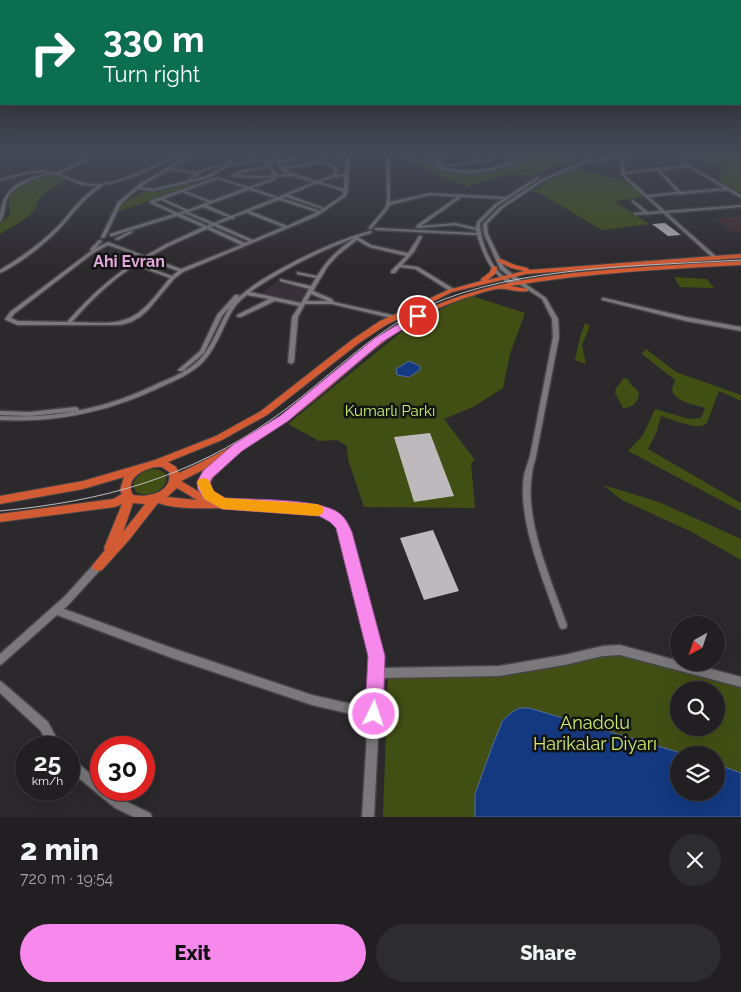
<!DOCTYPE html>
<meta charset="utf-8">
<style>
:root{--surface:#211f21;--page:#2d2c2e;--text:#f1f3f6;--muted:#a2a2a5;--line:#3e3d3f;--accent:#f788ec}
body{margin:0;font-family:Raleway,sans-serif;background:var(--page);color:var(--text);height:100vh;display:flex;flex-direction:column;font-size:19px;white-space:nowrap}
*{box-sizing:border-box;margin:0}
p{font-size:16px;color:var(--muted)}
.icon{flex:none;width:28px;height:28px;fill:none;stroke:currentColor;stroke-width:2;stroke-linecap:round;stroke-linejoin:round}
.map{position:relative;height:817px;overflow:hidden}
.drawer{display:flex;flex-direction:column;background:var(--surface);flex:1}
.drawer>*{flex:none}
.banner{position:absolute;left:0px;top:0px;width:741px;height:105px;box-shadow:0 5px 20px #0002,0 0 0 1px var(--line);background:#0b6e4f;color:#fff;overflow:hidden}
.needle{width:32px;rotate:220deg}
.tools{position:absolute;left:670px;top:616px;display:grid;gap:10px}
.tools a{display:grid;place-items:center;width:55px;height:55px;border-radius:50%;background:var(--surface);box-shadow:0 5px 20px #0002,0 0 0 1px var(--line);font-size:25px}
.speed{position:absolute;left:15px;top:736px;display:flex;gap:10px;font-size:25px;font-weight:700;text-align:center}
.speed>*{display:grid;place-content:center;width:65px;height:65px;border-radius:50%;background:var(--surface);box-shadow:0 5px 20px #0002,0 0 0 1px var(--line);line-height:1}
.speed small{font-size:12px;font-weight:400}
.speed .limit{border:8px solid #d22;background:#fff;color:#111}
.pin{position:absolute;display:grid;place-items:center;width:42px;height:42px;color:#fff;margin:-21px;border:2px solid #fff;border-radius:50%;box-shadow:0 1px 5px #0007}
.me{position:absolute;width:55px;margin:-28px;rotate:4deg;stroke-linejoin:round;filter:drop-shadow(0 0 4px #0008)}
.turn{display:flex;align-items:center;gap:18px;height:105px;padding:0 20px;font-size:22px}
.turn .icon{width:65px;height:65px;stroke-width:2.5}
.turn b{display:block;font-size:35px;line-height:42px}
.round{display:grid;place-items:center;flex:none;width:52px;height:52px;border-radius:26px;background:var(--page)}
.headline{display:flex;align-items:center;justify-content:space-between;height:85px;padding:0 20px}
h1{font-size:30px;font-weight:800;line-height:38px}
.primary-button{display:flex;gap:10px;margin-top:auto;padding:10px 20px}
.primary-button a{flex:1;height:58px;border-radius:30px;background:var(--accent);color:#111;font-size:20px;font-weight:800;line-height:58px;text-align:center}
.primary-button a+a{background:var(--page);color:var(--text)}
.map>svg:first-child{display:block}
</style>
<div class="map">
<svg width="741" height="817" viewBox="0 0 741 817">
<rect width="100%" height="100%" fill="#2c292c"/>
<path fill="#383139" d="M218 180 245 188 213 200 188 190Z
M276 281 310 290 299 302 261 295Z"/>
<path fill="#402c2d" d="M741 216V233L731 232 716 219Z"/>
<path fill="#424f14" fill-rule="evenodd" d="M399 155H404L427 165 466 173 510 165 535 155H566L574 159 533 176 511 174 468 186 444 178Z
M684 155H741V193L721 183 720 173 725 168Z
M577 169 625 181 647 197 614 201 649 224 602 230 541 194 531 191 558 176Z
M54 175 67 180 50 189 38 200C37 216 12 226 0 234V223L10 215C10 211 8 204 9 199 11 186 42 175 54 175Z
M210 178H214L118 212 123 203 143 192 157 191Z
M674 277 707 279 714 288 680 287Z
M469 295 525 313 510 354 503 388 473 407 444 419 475 460 471 463 475 508 364 507 348 459 347 446 337 440 319 441 288 424 410 325Z
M585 323 590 326 582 345 586 364 575 360 580 337Z
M646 349 676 372 741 395V401L719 391C714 401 712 412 707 422 702 433 671 419 661 416L657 431 648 449 741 503V511L628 451 643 435 655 409 689 419 701 418 705 408C694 404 675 403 672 389L675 380 642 354Z
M624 378 629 380V383L637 390 639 394C637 403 632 408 623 408L615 393 616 388Z
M154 469C182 472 158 503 136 492L133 485C136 475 144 470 154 469Z
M603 485 659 502 741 539V560L692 532 622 500Z
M594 648 741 681V817H383L388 673 522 664ZM679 690H716V728H679ZM679 755H716V792H679Z"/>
<path fill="#143981" stroke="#536c9f" d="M409 361 420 366V370L409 377 397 375 396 369Z
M519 708H529L688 755H679V792H716V764L741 773V817H475V794L493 744 503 720 511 713Z"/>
<path fill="#bdb9bc" d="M665 223 681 235 668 236 652 224Z
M430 433 454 496 414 502 394 437Z
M433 530 459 591 424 600 400 538Z"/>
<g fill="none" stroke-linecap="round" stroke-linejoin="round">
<defs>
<path id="minor" d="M84 155 89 156V160L59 174C67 177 76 181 85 183 105 188 133 175 152 166 159 163 168 155 176 155 155 169 128 181 102 185V187C86 196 76 210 64 224 49 241 20 264 0 273V270C20 258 40 244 57 227 71 213 80 196 98 186 90 186 83 186 76 183 69 180 61 176 54 174 43 173 16 186 9 195 4 203 6 213 1 221H0C0 188 19 180 48 173H30L0 181V179L30 171 44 170 56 173 86 159Z
M189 155H193L189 158 204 155H212L187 159 171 168 197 172 213 166 228 164 232 155H235L231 164 262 159V155H265V159L268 163C297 157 311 153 338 168L336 175 345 174V159L347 155H350L349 159 348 191 346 196 317 216 183 272 174 279 148 310 140 317 131 322 120 325H17L6 320 5 319 10 312 91 251 90 249 99 240 102 241 96 248 108 242 145 256 166 244 203 227 177 216 112 236H110V234L174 214 150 203V201L217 177 249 187 273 178V177L263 178 233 177 231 176 239 171 267 166 262 161 229 166 209 178 153 191 138 189 121 204 105 237 102 238 101 237 118 202 141 183ZM301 159H308L319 161 283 167 279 163ZM276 163 283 172 288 174 277 175V173L271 167V165H269ZM322 163 335 169 333 175 317 181 291 173 284 169ZM224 166 207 176 190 180C201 172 211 167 224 166ZM268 167 274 174V175L263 176 237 175 241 173ZM169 170 195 174 186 181 153 189 140 187ZM292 176 314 182 278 197 252 188 275 180 276 177ZM344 176V189L320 182 334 177ZM218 179 245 188 211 201 185 191ZM317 183 343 191V195L324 208 289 195ZM249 190 275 198 231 216 207 205ZM182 192 208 202 188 210 164 199ZM286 197 322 209 320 211 282 198ZM161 200 185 211 178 213 154 202ZM279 200 317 212 287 226 250 211ZM203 207 228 217 214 223 188 212ZM185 213 210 224 207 226 181 214ZM246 213H247L283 227 253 240 217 224 231 219H234V217ZM214 226 249 241 245 243 210 227ZM207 229 241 245 181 269 149 257 169 246ZM108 245 142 257C111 277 91 295 67 322L18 321 11 318 14 314 92 254ZM145 259 178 271 172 276 138 264ZM135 265 170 278C161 288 154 299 144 308 123 328 99 322 72 322 91 300 111 281 135 265Z
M386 155H390V202L430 193 506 197 537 177H539V179L497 206 480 223C480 239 490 265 503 276 508 279 513 281 518 283V285C494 283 483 255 477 235L376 230 374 229 376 228 477 233 476 230 455 225 418 228 416 227 417 225 457 197 430 195 390 205 388 209 371 229H369V227L385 208 387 201ZM462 197 503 199 495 204 477 222 476 228 455 223 421 226Z
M411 155H415L423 160 439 164 431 155H434L443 164 446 165 473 162 504 155H511L508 156 518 161C494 174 460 178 435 167L437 166C464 173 487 171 513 161 511 160 509 158 506 158 501 157 489 161 483 162 458 167 433 170 411 155Z
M457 155H461V156L458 157Z
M620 155 628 156 623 157 625 172 686 165 668 155H672L741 195V198L727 190 683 194 681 195 679 194 649 197 665 211 741 205V207L667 213 718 258 714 259 663 213 650 214 648 215 646 214 634 215V213L644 212 632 202V200H633L648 212 661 211 626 180 621 173 620 158 590 162 545 180 503 208 487 224 488 234 504 267 520 280 546 298 558 319 559 337 536 456C535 462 532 469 532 475 524 520 552 582 567 625L566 628 563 629 560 628 559 625C544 582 517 520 524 475 526 468 528 462 530 456L553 337 552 319 542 299 516 282 500 269 484 234 483 224 501 206 543 178 588 160ZM688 167 724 188 681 192 660 170ZM657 170 677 192 647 195 628 178 625 174Z
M631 155H658L632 157Z
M130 231 133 232 118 240 115 239Z
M370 231 372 232 371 233 358 237 371 245 408 253 419 236H421L422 237 414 252 402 265 418 267 454 289V291H450L415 269 400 267 395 273H391V271L406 256 369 247 357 240 338 255 328 266 313 291 332 299 334 302 397 316V318L395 319 332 304H305L298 317 294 362 291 364 288 362 292 317 299 306 275 301 241 317H237V315L269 299 247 295C242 299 237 303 234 308 223 325 218 346 204 361 194 372 179 379 165 385 112 411 59 423 0 420V416C56 419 108 408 159 383 173 377 188 371 199 360 213 346 219 324 230 307L222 316 204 353 183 371H179L178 370 179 369 200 351 217 315 235 295H239V297C253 284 271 274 288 265 314 251 341 239 370 231ZM354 238C338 250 328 258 317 276L297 272V274L316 278 311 286 280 279V281L309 289 301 303 250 292C282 270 318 252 354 238ZM311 294 328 301H307Z
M602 298H604L686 317 741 327V331L686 321 602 300Z
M76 407 79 409 78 411 30 416 0 415V411L30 412Z
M223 501 321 507 338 516 347 528 382 656 381 668 499 666 564 655 603 646 620 645 679 661V662H685L741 677V687L620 655 603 656 564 665 499 676 381 678 374 817H362L368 718 312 705 172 658 57 615 3 663 0 665V654L65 596 95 563 98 562 101 563 102 566 101 569 71 602 64 609 172 648 312 695 369 708 372 656 339 529 332 520 320 513 223 507 220 506 219 504 220 502Z
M0 681 3 683 48 722 62 748H51L40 730 0 693Z
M69 758 73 759 101 783V790H111L123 800 150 813 152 817H134L115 808 69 770Z"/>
<path id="highway" d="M741 254V258L526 274 452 292 386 325 359 343 267 415 222 440 168 462 176 467 179 473C220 453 260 433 297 405 333 377 364 343 404 321 470 284 542 275 616 269 658 266 699 263 741 261V265C664 269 586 273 510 286L528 289V291C518 293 508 288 498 289 487 290 476 295 465 298 396 320 358 366 303 409 281 426 257 441 233 454L234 456 232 459 213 477 209 486C213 496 223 496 228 504L227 507 223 508C201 508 179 510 158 503L129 540 102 570 98 571 94 570 92 566 105 550 104 548 122 504 115 507 0 522V514L113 499 122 494 120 490 124 477 83 489 0 504V496L83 481 155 460 216 436 261 411 353 339 380 321 448 290 481 281V279L490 272 492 266 497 267 496 273 488 280 524 271 511 268 497 261V259H501L515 265 528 268 529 270ZM211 466C203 474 197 481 201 493L181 481ZM156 467H162L169 472C173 492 149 498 133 495 124 479 143 469 156 467ZM177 488 197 500 167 497ZM133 503 145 504 123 532Z"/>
</defs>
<use href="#minor" stroke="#464447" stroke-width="3"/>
<use href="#highway" stroke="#464447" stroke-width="2"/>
<use href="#minor" fill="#7b787b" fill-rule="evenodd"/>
<use href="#highway" fill="#d35b34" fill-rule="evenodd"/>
<path stroke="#bfbdbf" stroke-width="1" d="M0 511C104 501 189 478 275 417 326 381 369 333 428 306 516 266 644 266 741 260"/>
</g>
<linearGradient id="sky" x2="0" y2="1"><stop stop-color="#181718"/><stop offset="0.57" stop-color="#454956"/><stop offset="1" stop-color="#454956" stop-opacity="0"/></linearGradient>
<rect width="741" height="270" fill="url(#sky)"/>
<path fill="#f788ec" stroke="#a15899" d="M418 313 423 316 421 318 382 342 288 421 242 451 212 478 210 482 213 491 225 498C253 500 319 498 339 513 346 518 349 526 352 532L385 656 383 714 381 721 374 723 368 721 365 714 368 656 336 528 330 522 319 516 222 509 204 499 198 489 197 482 203 471 234 444 280 416 375 338Z"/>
<path fill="#f59e0b" d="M204 478 208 479 214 491 225 498 317 504 322 506 324 510 322 514 317 516 222 509 204 499 197 483 199 479Z"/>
<g text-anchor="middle" stroke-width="5" stroke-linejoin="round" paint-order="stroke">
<g font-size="15" fill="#cdee6e" stroke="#141314">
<text x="390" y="416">Kumarlı Parkı</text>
</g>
<g font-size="16" font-weight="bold" fill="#e4a7dd" stroke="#141314">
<text x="129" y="267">Ahi Evran</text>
</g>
<g font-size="18" fill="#cdee6e" stroke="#141314">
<text x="595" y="729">Anadolu<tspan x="595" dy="21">Harikalar Diyarı</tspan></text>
</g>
</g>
</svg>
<div class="tools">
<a><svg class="needle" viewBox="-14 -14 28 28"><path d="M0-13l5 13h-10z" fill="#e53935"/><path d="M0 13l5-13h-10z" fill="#a2a2a5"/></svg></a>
<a><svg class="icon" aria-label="search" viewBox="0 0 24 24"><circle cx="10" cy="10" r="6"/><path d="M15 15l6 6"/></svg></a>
<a><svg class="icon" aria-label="layers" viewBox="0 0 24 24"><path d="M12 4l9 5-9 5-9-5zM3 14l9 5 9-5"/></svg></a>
</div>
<div class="speed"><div>25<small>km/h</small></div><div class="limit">30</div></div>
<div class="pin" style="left:418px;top:316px;background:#d93025"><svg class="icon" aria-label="arrive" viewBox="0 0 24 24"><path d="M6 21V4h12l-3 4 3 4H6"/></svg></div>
<svg class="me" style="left:374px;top:714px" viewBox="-20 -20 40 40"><circle r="17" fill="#f788ec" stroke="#fff" stroke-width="3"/><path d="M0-11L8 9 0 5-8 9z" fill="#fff"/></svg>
<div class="banner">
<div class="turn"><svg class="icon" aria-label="right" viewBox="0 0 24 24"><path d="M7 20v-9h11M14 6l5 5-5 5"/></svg><div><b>330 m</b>Turn right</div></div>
</div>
</div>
<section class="drawer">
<div class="headline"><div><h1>2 min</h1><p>720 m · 19:54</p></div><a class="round"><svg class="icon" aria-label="close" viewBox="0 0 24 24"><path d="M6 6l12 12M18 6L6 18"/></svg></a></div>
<div class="primary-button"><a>Exit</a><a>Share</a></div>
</section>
